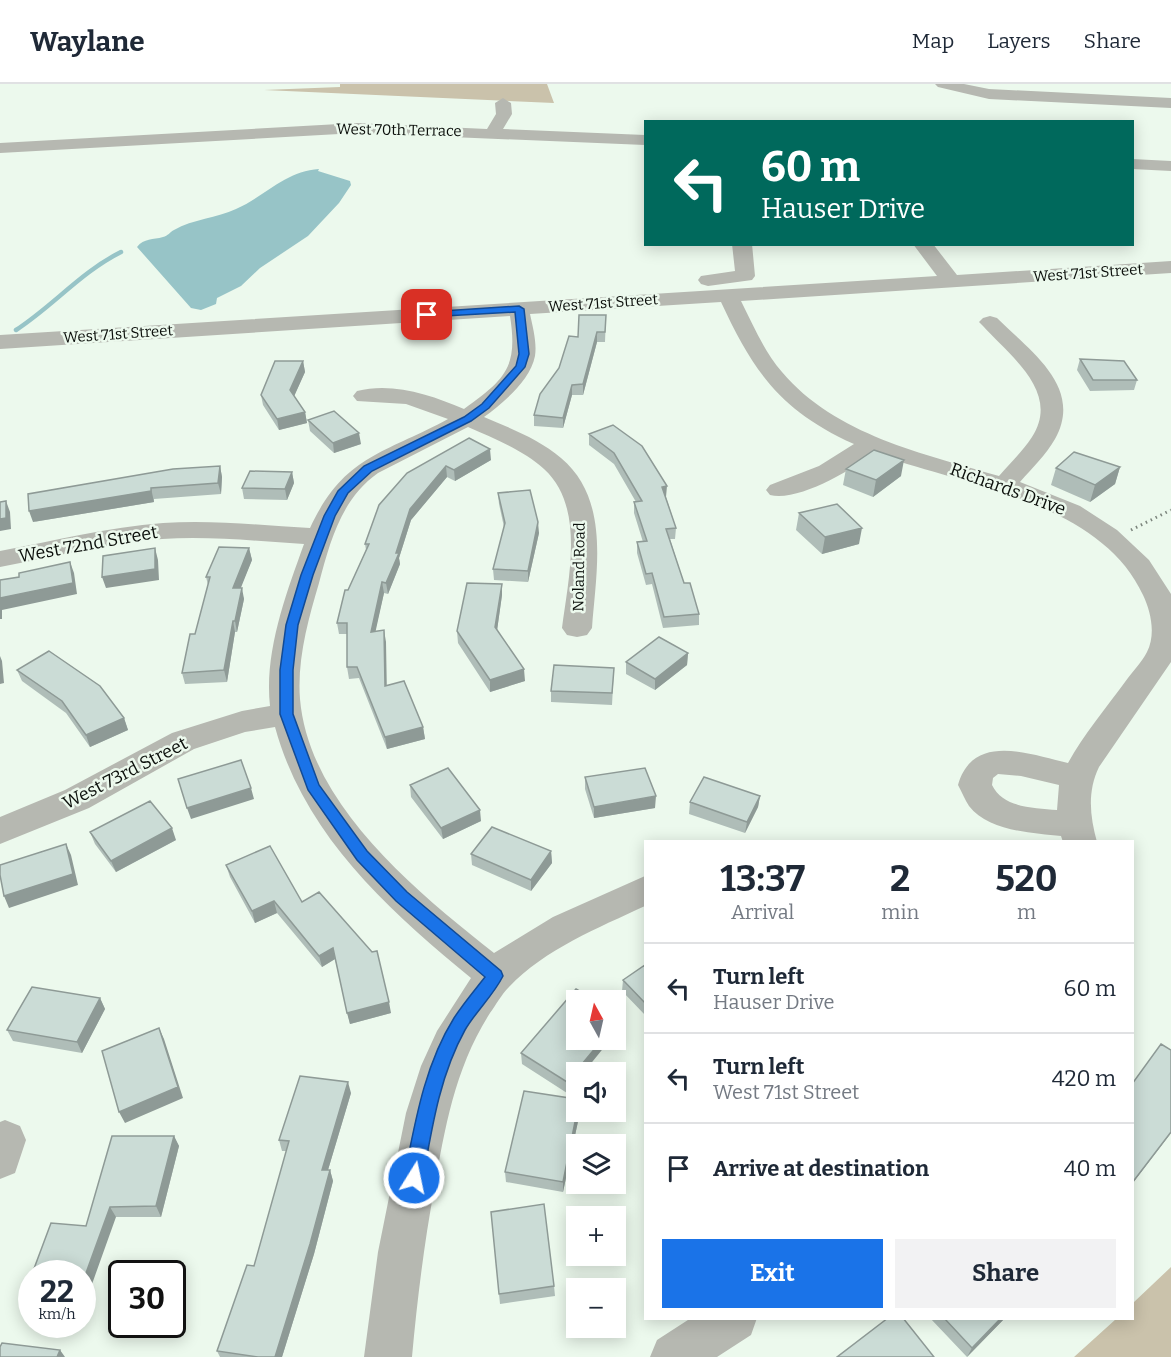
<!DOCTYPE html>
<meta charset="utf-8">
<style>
:root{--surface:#fff;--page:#f2f2f3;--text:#1f2937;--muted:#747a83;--line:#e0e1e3;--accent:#1a73e8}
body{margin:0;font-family:Bitter,serif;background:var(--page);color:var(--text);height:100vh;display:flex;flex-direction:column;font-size:22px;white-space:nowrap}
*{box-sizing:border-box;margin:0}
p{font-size:20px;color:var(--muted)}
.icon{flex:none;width:33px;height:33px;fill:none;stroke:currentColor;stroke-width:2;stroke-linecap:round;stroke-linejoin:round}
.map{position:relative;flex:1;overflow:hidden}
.details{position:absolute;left:644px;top:756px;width:490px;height:480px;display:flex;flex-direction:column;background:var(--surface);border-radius:0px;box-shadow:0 3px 15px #0003}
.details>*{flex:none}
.top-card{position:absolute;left:644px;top:36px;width:490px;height:126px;border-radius:0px;box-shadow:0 3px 15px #0003;background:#00695c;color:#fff;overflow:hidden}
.needle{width:39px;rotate:352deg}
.fabs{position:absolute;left:566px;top:906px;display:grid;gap:12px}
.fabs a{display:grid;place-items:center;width:60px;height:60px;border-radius:0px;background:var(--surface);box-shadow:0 3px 15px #0003;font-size:30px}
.speed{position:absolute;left:18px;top:1176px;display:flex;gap:12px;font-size:30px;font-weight:700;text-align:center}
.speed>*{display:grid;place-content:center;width:78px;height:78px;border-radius:50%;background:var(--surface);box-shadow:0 3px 15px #0003;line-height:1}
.speed small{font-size:15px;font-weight:400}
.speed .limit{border:3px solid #111;border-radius:9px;background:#fff;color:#111}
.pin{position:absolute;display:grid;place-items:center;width:51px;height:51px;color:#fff;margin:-26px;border-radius:12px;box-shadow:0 3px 9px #0006}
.me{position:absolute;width:66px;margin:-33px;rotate:10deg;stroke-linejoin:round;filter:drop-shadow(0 0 4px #0008)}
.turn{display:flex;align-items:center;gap:21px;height:126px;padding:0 18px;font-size:27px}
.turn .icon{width:78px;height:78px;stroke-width:2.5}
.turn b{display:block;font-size:42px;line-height:51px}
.eta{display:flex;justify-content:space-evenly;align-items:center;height:102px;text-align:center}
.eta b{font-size:36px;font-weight:700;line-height:42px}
.cta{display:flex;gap:12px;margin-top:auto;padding:12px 18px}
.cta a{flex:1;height:69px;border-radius:0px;background:var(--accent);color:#fff;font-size:24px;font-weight:700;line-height:69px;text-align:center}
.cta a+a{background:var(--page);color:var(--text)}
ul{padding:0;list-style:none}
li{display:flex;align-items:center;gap:18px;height:90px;padding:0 18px;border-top:2px solid var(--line)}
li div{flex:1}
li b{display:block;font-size:22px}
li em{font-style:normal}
header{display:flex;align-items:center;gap:36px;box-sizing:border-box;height:84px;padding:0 30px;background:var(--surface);border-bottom:2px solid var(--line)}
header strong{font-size:28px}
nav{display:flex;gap:33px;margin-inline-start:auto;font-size:21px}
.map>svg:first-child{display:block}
</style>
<header>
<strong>Waylane</strong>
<nav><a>Map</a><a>Layers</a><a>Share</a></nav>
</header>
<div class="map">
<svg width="1171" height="1273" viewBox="0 0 1171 1273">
<rect width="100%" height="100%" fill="#ecf9ed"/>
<path fill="#cac2ab" d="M340 0H547L554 19 264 6 340 3Z
M1171 1183V1273H1074L1116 1235 1132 1234 1133 1219Z"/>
<path fill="#97c4c7" d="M319 85 318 87 350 97 351 101 339 119 308 152 260 184 241 202 217 214 216 220 201 226 191 224 137 163C144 154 153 156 163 153 168 152 170 148 174 146 193 135 217 134 236 125 265 112 286 87 319 85Z"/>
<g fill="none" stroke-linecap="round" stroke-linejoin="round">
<path stroke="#97c4c7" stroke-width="4.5" d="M16 246C53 222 81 188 121 168"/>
<path stroke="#7c857d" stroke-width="3" stroke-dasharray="1.5 4" stroke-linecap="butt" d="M1131 446 1171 426"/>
<path fill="#b6b8b1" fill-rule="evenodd" d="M935 0H964L989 5 1171 14V24L989 15 938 3Z
M503 14 511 19 512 30 503 45 645 51V61L357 49 0 69V59L357 39 487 45 496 30 495 19Z
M1132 75 1171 77V87L1132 85Z
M732 160H752L755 192 752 196 708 202 701 200 698 196 701 192 735 187Z
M913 160H933L957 191 1171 177V189L741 217C753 241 764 267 782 288 835 351 924 370 999 392 1010 379 1023 367 1032 353 1061 308 1010 272 983 242L979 238 983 234 990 232 997 234C1030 267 1084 303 1055 355 1046 371 1032 384 1020 398L1080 422 1117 446 1149 476 1171 510V578L1099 683C1087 708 1090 732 1097 758H1063L1061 752C1032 749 988 747 969 722 965 716 962 708 958 701 973 648 1029 670 1068 679 1084 650 1106 624 1125 598 1132 588 1142 578 1147 568 1156 550 1151 528 1143 511 1100 417 961 401 874 369 852 386 798 418 770 411L766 406 770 401 819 382 854 360C781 327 754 289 721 218L530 230C533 244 537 259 535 272 530 297 503 319 484 333 510 344 539 355 561 374 611 416 596 488 592 544L587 551 577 553 567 551 562 544C568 496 586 423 544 385 523 366 493 354 468 343L378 389C341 415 330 458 319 499 308 536 297 576 300 615 309 721 417 808 494 869L553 833 645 792V822C598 844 545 865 509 903 501 911 496 921 490 929 455 984 445 1043 434 1106 424 1161 417 1217 412 1273H364L378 1168 406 1029 421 982 437 947 471 894C388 826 304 750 275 643L245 648 194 665 89 724 0 760V733L65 706 172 649 242 627 270 622C264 568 286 510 304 460 257 457 209 452 162 455 107 459 54 473 0 483V467C54 457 108 443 163 439 212 436 261 441 310 444 344 371 384 370 448 335L406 320 357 317 353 312 357 307C393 298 431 311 464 325 506 295 518 283 510 232L0 265V251L937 192ZM998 690 1021 692 1059 701 1057 726C1034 724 1003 724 992 701L993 694Z
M5 1036 20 1042 26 1056 15 1089 0 1095V1038Z
M691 1234H757L751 1251 717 1273H650L657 1256Z"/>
</g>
<path fill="#afbdb8" d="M606 231 605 258H597L583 311H572L563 344 534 342V331L559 284 578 253Z
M1080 275 1137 296 1134 306 1090 307 1077 286Z
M303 277 305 288 294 312 305 328 307 339 279 346 263 321 261 311Z
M308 336 361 360 334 369 310 347Z
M613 341 666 413 676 444 675 455H670L684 499 699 530V541L663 544 652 500 646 501 637 469V458H643L634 429V418H636L614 380 589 361V350Z
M469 354 491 376 455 397 447 393 411 436 399 474 400 480 388 510 384 509 375 547 386 558V602L423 643 425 655 387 665 359 594 349 595 347 583V550H339L337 539 348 506 366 466 365 460Z
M220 382 222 393 221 410 154 415V418L33 438Z
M1120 383 1115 400 1090 418 1051 401 1056 384Z
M846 385 901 392 873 413 843 401Z
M292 388 294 399 287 416 244 415 242 404Z
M498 409 539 449 528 498 494 496 493 485 504 443 499 420Z
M799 429 859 460 822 470 796 446Z
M249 464 252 476 240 504 244 515 237 548H235L227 598 185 600 182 589 195 550 208 501 206 493Z
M502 500V511L497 546 525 597 490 608 458 559 457 547Z
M688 569 687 581 655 606 626 590V578Z
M614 584 612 621 551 618V607Z
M17 586 124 634 128 646 90 663 66 629 22 597Z
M585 693 655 724 594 734 585 705Z
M410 701 481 737 443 755 411 713Z
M760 712 758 723 745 749 689 730 690 718Z
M90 748 176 756 116 788 95 760Z
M551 767 552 779 531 807 472 781 471 770Z
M226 781 302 818 391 929 350 940 335 875 322 883 277 829 255 839 230 793Z
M645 881V931L622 907 623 896Z
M100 914 105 925 82 969 13 957 7 946Z
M521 969 576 988V998L567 1009 522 980Z
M351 1009 328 1086H330L333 1097 314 1170 282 1273H220L217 1267 254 1182 287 1067H282L279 1056Z
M576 1028H580L563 1108 506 1098 505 1088Z
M174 1052 179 1062 161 1133H116L86 1142Z
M491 1128 554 1202 555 1212 500 1220Z
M32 1190V1228L28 1227 21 1218Z
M930 1234H1005L967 1273Z"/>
<path fill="#8e9a96" d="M597 248V258L583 311V300Z
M303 277 305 288 292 317 290 306Z
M572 301V311L563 344V334Z
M305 328 307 339 279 346 277 335Z
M359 349 361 360 334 369 333 359Z
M490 365 491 376 455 397 454 386Z
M904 376 901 392 873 413 876 396Z
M220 382 222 393 221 410 218 399Z
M446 382 447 393 411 436 399 474 400 480 388 510 386 499 410 425Z
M1120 383 1115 400 1090 418 1095 401Z
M292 388 294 399 287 416 285 405Z
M667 402 666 413 661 414 662 403Z
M151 404 154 418 33 438 29 427Z
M6 417 10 428 11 445 0 447V435Z
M538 438 539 449 528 498V487Z
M862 444 859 460 822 470 825 453Z
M155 464 158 476 159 496 106 504 102 493Z
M249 464 252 476 236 516 233 504Z
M70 478 74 489 77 510 2 526V535H0V514Z
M382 498 384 509 373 559 371 548Z
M502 500V511L496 554 495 543Z
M242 504 244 515 237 548 235 537Z
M233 537 235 548 227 598 224 586Z
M384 546 386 558 387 614 385 602Z
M688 569 687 581 655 606V595Z
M0 572 2 577 4 599 0 600Z
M524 585 525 597 490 608V596Z
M124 634 128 646 90 663 86 651Z
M423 643 425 655 387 665 385 653Z
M251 704 254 715 191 735 187 724Z
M656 712 655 724 594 734V723Z
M760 712 758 723 745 749 747 738Z
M480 726 481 737 443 755 441 744Z
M172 744 176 756 116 788 111 777Z
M66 760 71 771 78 801 9 824 4 812Z
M551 767 552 779 531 807V796Z
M274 817 277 829 255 839 252 827Z
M333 864 335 875 322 883 319 872Z
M100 914 105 925 82 969 77 958Z
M389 918 391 929 350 940 347 929Z
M621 932 620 943 615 950V939Z
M159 944 164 955 183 1014 125 1039 119 1028Z
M602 956H610L584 988H576V998L567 1009V998Z
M348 998 351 1009 325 1096 322 1086Z
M577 1028H580L563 1108V1098Z
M1171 1048V1049L1132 1100V1099Z
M174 1052 179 1062 161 1133 156 1122Z
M330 1086 333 1097 314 1170 282 1273H275Z
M110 1123 116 1133 82 1228V1200Z
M1001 1234H1005L967 1273 972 1264Z
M60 1266 65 1273H57Z"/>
<path fill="#cbdcd6" stroke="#8e9a96" stroke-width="1.5" d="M579 231H606L605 248H597L583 300 572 301 563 334 534 331 540 310 559 284 569 252 578 253Z
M1080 275 1124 277 1137 296H1093Z
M275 277H303L290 306 305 328 277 335 261 311Z
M334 327 359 349 333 359 308 336Z
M613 341 642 362 667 402 662 403 676 444 666 445 684 499H690L699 530 664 533 652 489 646 490 637 458 647 457 634 418 642 417 614 369 589 350Z
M469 354 490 365 454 386 446 382 410 425 396 469H399L386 499 382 498 371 548 384 546 385 602 404 597 423 643 385 653 357 583H347V539H337L345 506H348L369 460H365L379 421 407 389Z
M874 366 904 376 876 396 846 385Z
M1074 368 1120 383 1095 401 1056 384Z
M220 382 218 399 151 404V407L29 427 28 410 173 385Z
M250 387 292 388 285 405 242 404Z
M530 406 538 438 528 487 493 485 505 439 498 409Z
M6 417V434L0 435V418Z
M837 420 862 444 825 453 799 429Z
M219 463 249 464 233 504H242L235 537H233L224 586 182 589 190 550H195L210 493H206Z
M155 464V485L102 493 103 472Z
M70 478 73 499 0 514V496L19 493V489Z
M467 499 502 500 495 543 524 585 490 596 457 547Z
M659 553 688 569 655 595 626 578Z
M49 567 100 602 124 634 86 651 62 617 17 586Z
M554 581 614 584 612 609 551 607Z
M241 676 251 704 187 724 178 695Z
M448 684 480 726 441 744 410 701Z
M645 684 656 712 594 723 585 693Z
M704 693 760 712 747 738 690 718Z
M150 717 172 744 111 777 90 748Z
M492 743 551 767 531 796 471 770Z
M66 760 73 790 4 812 0 791V781Z
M270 762 302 818 319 808 372 868 377 867 389 918 347 929 333 864 319 872 274 817 252 827 226 781Z
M645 881V919L623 896Z
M32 903 100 914 77 958 7 946Z
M576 905 595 916H576V956H602L567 998 521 969Z
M615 929 621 932 615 939Z
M159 944 178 1003 119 1028 102 967Z
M1161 960 1171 966V1048L1132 1099V1000Z
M300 992 348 998 322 1086H330L310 1160 275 1273H258L217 1267 247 1181 254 1182 289 1057 279 1056Z
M524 1007 576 1015V1028H577L563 1098 505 1088Z
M112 1052H174L156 1122 110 1123 82 1200V1190H32L51 1139 86 1142Z
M544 1120 554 1202 499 1210 491 1128Z
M32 1190V1219L21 1218Z
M888 1234H903L934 1273H837Z
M944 1234H1001L972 1264Z
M2 1259 60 1266 57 1273H0V1263Z"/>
<path fill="#1a73e8" stroke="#114b97" stroke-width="1.5" d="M519 222 524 225 529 270 525 283 489 324 471 337 372 387 348 409 335 432 313 491 298 541 293 586V630L319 701 367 767 407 808 501 887 503 892C493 912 476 927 465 946 440 991 432 1043 423 1094L420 1100 414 1103 407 1100 404 1094C415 1039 424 982 454 934 463 920 474 907 485 893L396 817 357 776 308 706 280 630V586L286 541 301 491 324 432 338 407 364 382 464 333 482 320 516 282 519 270 515 228 427 233 423 231 427 228Z"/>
<g text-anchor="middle" stroke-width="5" stroke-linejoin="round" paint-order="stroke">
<g font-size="15" fill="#0b0f0b" stroke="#ecf9ed">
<text transform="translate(399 46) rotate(1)" y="5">West 70th Terrace</text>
<text transform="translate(1088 189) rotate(-4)" y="5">West 71st Street</text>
<text transform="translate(603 219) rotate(-4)" y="5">West 71st Street</text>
<text transform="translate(118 250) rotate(-4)" y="5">West 71st Street</text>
<text transform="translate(579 483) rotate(-89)" y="5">Noland Road</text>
</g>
<g font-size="18" fill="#0b0f0b" stroke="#ecf9ed">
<text transform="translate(1008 405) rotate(20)" y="6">Richards Drive</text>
<text transform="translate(88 460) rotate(-10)" y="6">West 72nd Street</text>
<text transform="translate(125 689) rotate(-27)" y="6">West 73rd Street</text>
</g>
</g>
</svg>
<div class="fabs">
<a><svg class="needle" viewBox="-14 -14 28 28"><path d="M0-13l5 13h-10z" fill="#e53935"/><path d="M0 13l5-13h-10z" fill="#747a83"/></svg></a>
<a><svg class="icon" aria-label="sound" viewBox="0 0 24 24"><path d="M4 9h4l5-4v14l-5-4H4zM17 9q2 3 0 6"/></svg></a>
<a><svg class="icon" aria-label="layers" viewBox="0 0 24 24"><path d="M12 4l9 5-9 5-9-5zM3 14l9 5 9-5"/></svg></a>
<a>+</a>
<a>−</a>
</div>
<div class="speed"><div>22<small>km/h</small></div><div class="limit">30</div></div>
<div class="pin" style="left:427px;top:231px;background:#d93025"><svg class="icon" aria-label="arrive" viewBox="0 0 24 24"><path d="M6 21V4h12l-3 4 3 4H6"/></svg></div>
<svg class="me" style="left:414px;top:1094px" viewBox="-20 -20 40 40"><circle r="17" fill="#1a73e8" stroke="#fff" stroke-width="3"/><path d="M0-11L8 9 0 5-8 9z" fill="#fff"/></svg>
<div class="top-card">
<div class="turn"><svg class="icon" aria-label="left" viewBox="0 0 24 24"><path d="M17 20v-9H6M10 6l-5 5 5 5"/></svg><div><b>60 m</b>Hauser Drive</div></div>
</div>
<section class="details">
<div class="eta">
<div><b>13:37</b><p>Arrival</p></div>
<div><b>2</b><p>min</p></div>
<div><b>520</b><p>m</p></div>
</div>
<ul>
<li><svg class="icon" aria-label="left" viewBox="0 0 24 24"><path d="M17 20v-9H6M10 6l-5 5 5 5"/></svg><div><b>Turn left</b><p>Hauser Drive</p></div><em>60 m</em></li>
<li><svg class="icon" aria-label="left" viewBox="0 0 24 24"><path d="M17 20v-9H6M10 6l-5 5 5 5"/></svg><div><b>Turn left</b><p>West 71st Street</p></div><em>420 m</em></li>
<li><svg class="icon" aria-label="arrive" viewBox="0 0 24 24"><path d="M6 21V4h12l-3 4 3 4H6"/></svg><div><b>Arrive at destination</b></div><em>40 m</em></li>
</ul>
<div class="cta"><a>Exit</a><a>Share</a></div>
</section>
</div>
